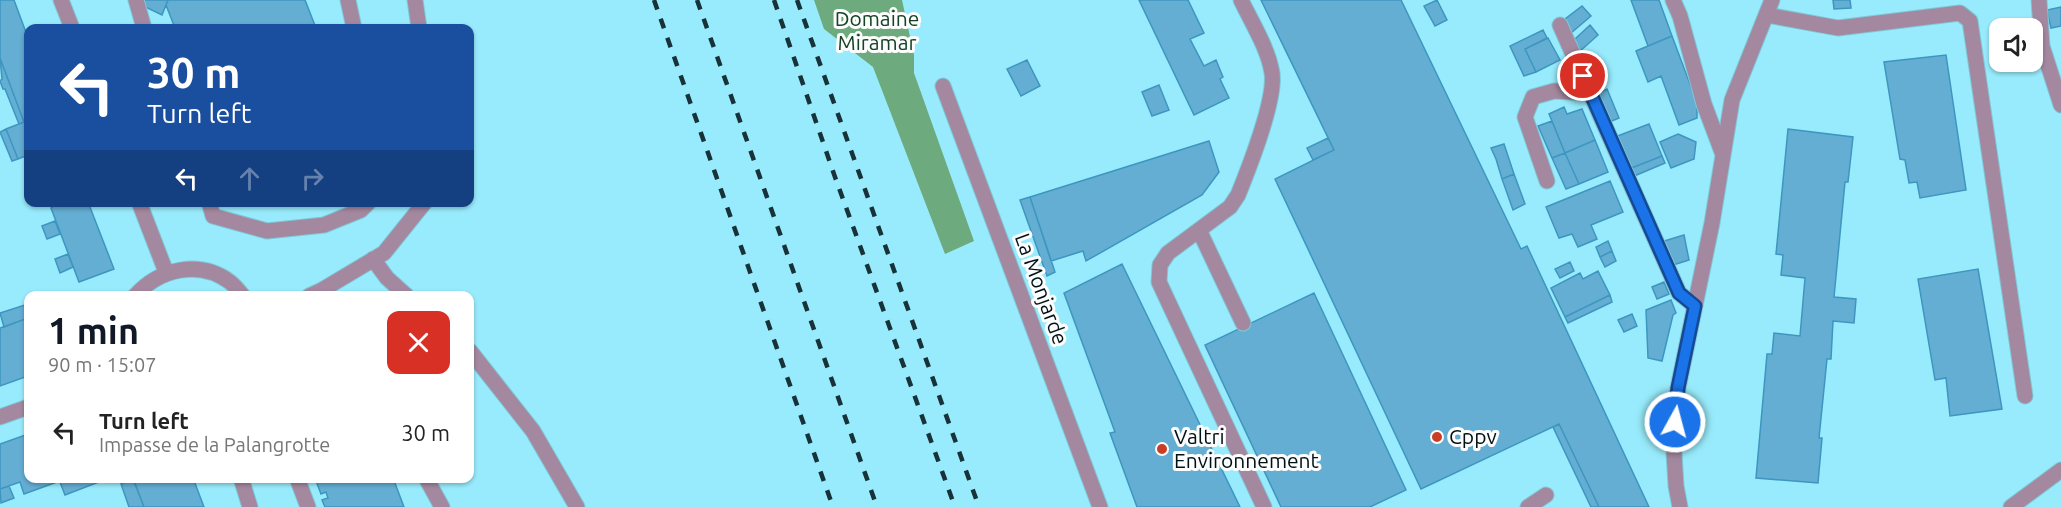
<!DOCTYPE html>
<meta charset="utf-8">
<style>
:root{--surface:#fff;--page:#f2f2f2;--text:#222;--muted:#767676;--accent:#111827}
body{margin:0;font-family:Ubuntu,sans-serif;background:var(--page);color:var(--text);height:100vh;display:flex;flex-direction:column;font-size:22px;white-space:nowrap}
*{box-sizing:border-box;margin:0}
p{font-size:20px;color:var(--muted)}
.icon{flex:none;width:33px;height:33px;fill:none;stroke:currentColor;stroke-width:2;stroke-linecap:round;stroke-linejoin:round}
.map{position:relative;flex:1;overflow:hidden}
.sheet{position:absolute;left:24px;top:291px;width:450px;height:192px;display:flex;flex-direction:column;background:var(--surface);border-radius:12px;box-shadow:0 2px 4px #0004}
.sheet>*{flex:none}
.guide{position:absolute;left:24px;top:24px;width:450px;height:183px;border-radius:12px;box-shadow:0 2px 4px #0004;background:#1a4fa0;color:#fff;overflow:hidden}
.buttons{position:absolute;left:1989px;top:18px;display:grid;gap:12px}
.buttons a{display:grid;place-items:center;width:54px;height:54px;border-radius:12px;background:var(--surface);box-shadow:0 2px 4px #0004;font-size:30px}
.pin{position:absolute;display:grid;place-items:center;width:51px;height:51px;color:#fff;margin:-26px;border:3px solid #fff;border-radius:50%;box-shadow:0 2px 6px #0007}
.me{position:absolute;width:66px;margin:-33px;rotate:7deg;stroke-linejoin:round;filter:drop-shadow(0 0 4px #0008)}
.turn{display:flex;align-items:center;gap:21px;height:126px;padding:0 24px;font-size:27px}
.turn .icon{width:78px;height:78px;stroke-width:2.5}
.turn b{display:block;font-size:42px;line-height:51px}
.lanes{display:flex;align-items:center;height:57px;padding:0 24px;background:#0003;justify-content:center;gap:30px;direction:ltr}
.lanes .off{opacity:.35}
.round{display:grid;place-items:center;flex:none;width:63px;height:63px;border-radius:12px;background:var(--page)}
.head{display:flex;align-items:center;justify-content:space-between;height:102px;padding:0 24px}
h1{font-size:36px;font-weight:600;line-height:45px;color:var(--accent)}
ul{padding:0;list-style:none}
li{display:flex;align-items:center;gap:18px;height:78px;padding:0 24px}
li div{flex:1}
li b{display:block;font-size:22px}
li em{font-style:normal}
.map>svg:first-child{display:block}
</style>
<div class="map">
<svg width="2061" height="507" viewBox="0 0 2061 507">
<rect width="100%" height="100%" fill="#98ebfc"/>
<path fill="#6dab7e" d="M814 0H902L914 55V73L974 241 945 254 873 67 824 29Z"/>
<path fill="#64aed3" stroke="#3d96c0" stroke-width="1.5" d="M0 0H14L28 38V155L18 159 6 129 24 122 0 58Z
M141 0H168L162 15 139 4Z
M168 0H305L316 28H175L166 5Z
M1139 0H1188L1204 33 1190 39 1204 66 1216 60 1223 77 1220 79 1229 98 1194 115Z
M1261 0H1401L1521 249 1527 246 1649 507H1599L1559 424 1421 489 1275 179 1334 150Z
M1437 0 1447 20 1435 26 1424 6Z
M1631 0H1659L1672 36 1648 46Z
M1833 0H1850L1851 8 1834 9Z
M1582 6 1591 16 1571 33 1565 19Z
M2061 7V26L2051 28 2047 10Z
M1590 25 1598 35 1579 52 1574 40Z
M1543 30 1547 38 1525 49 1536 72 1524 76 1510 46Z
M1672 36 1697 103V118L1679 125 1661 76 1648 82 1636 51Z
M1548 38 1560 60 1536 72 1525 49Z
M1946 55 1966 190 1920 198 1917 182 1909 183 1905 160 1900 159 1884 62Z
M0 58 24 122 19 124 5 89H3L0 81 2 79Z
M1027 60 1040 86 1021 96 1007 69Z
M1159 85 1169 110 1152 116 1142 92Z
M1607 89 1619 118 1609 122 1597 94Z
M1564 107 1567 114 1582 109 1595 140 1565 153 1549 114Z
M1552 121 1565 153 1552 158 1538 126Z
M1649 124 1662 156 1629 169 1615 137Z
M6 129 18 159 12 161 0 132Z
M1788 129 1853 137 1848 182H1845L1834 297 1856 299 1854 323 1833 321 1831 359H1827L1819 438H1822L1818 483 1756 478 1767 354H1772L1774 333 1800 336 1805 278 1781 275 1783 255 1776 254Z
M1678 134 1696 142 1694 159 1671 168 1660 142Z
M1328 138 1334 150 1313 160 1307 148Z
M1595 140 1608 172 1579 184 1565 153Z
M1209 141 1219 172 1202 195 1086 261 1083 251 1051 261 1030 197Z
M1504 144 1514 174 1502 179 1496 159 1491 148Z
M1565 153 1579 184 1566 189 1552 158Z
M1662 156 1665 163 1632 177 1629 169Z
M1514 174 1525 204 1513 210 1502 179Z
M1610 181 1623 212 1591 225 1597 239 1578 247 1572 234 1559 238 1546 207Z
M1030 197 1055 272 1047 276 1020 200Z
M60 202H88L114 269 79 282 51 208Z
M55 221 60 234 47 239 42 226Z
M1684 235 1689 260 1673 265 1661 242Z
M1608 241 1612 251 1600 257 1596 247Z
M1612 251 1616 261 1605 267 1600 257Z
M68 254 73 267 60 273 55 259Z
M1570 262 1574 271 1560 278 1555 269Z
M1122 264 1240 507H1137L1110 433 1115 432 1064 293Z
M1978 269 2002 409 1950 416 1946 378 1935 380 1918 279Z
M1598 271 1610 295 1565 317 1551 288 1580 273 1583 279Z
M1664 282 1669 294 1657 299 1652 287Z
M1314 293 1406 490 1370 507H1281L1205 345Z
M1610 295 1612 302 1568 323 1565 317Z
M1671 300 1676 313 1673 315 1662 361 1648 358 1646 310Z
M28 304V318L4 327 0 313Z
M1632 314 1637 326 1624 332 1618 320Z
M28 318V376L0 386V328Z
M1559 424 1599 507H1591L1553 427Z
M28 434V478H68L24 494 20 482 0 489V444Z
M68 478H104V480L65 495 60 482Z
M193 478 204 507H144L133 478Z
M315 478H393L404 507H325L322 500 328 498 326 492 321 494Z
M133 479 144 507H129L121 484Z
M9 486 14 498 1 503 0 489Z"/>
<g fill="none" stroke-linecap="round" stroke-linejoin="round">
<defs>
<path id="minor" d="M61 0 72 28
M136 0 144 28
M348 0 354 28
M415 0 419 28
M1241 0C1252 23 1268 48 1272 73 1276 99 1249 168 1238 195L1230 207 1168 253 1160 265 1159 282 1264 507
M1673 0 1680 16 1704 104 1722 152
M2039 0 2042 46 2061 105
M1767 15 1838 28 1960 13 1970 21 2025 396
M1560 25 1679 293 1695 306
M943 86 1100 507
M1547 181 1525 117 1533 97 1554 91 1590 93
M139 202 166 272
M209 202 213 216 267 231 324 225 361 210 369 202
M1199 230 1243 323
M373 259 387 278 407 296
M135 296C159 269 199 259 230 282 235 286 239 291 243 296
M309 296 322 290 384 253 425 202
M470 351 533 431 577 507
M0 417 28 407
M241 478 250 507
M297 478 308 507
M426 478 442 507
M1528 507 1546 495
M1680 507 1676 486 1674 453 1675 422 1678 388 1712 223 1732 100 1772 0
M2011 507 2061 470"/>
</defs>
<use href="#minor" stroke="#80c8d7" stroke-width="17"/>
<use href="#minor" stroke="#a4889f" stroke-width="15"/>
<path stroke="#173238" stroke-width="4.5" stroke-dasharray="10 10" stroke-linecap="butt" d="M654 0 833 507
M697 0 877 507
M774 0 835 177 955 507
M797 0 979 507"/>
</g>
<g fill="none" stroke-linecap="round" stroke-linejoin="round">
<defs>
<path id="route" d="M1583 76 1679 293 1695 306 1678 388 1675 422"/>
</defs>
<use href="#route" stroke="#114b97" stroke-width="15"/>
<use href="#route" stroke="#1a73e8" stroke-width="10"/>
</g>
<g fill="#c93e25" stroke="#fdfdfd" stroke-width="2">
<circle cx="1437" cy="437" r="6"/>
<circle cx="1162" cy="449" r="6"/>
</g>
<g text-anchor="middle" stroke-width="6" stroke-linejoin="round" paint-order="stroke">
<g font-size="21" fill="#144325" stroke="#fdfdfd">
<text x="877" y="26">Domaine<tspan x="877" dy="24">Miramar</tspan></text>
</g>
<g font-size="21" fill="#001115" stroke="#fdfdfd">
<text transform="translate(1041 289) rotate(70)" y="7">La Monjarde</text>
</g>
<g font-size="21" fill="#001115" stroke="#fdfdfd" text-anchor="start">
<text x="1174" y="444">Valtri<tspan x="1174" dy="24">Environnement</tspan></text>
<text x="1449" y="444">Cppv</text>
</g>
</g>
</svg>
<div class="buttons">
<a><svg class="icon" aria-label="sound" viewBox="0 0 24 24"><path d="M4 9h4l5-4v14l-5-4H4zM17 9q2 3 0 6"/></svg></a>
</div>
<div class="pin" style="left:1583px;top:76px;background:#d93025"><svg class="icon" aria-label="arrive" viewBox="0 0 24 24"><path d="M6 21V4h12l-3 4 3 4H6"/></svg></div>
<svg class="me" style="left:1675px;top:422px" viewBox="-20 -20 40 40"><circle r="17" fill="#1a73e8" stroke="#fff" stroke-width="3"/><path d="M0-11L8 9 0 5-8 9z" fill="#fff"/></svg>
<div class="guide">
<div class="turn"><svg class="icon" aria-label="left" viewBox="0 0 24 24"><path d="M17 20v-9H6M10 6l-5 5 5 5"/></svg><div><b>30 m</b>Turn left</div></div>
<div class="lanes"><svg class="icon" aria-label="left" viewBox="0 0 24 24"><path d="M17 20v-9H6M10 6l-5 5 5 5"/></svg><svg class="icon off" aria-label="ahead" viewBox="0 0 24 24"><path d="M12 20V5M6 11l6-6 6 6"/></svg><svg class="icon off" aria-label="right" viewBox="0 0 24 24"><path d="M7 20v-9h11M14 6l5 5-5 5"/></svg></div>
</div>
<section class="sheet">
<div class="head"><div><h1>1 min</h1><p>90 m · 15:07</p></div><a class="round" style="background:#d93025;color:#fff"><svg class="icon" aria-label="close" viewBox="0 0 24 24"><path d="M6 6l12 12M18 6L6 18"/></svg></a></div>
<ul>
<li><svg class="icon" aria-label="left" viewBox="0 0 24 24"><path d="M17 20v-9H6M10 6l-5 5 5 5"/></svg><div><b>Turn left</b><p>Impasse de la Palangrotte</p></div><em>30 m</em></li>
</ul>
</section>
</div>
